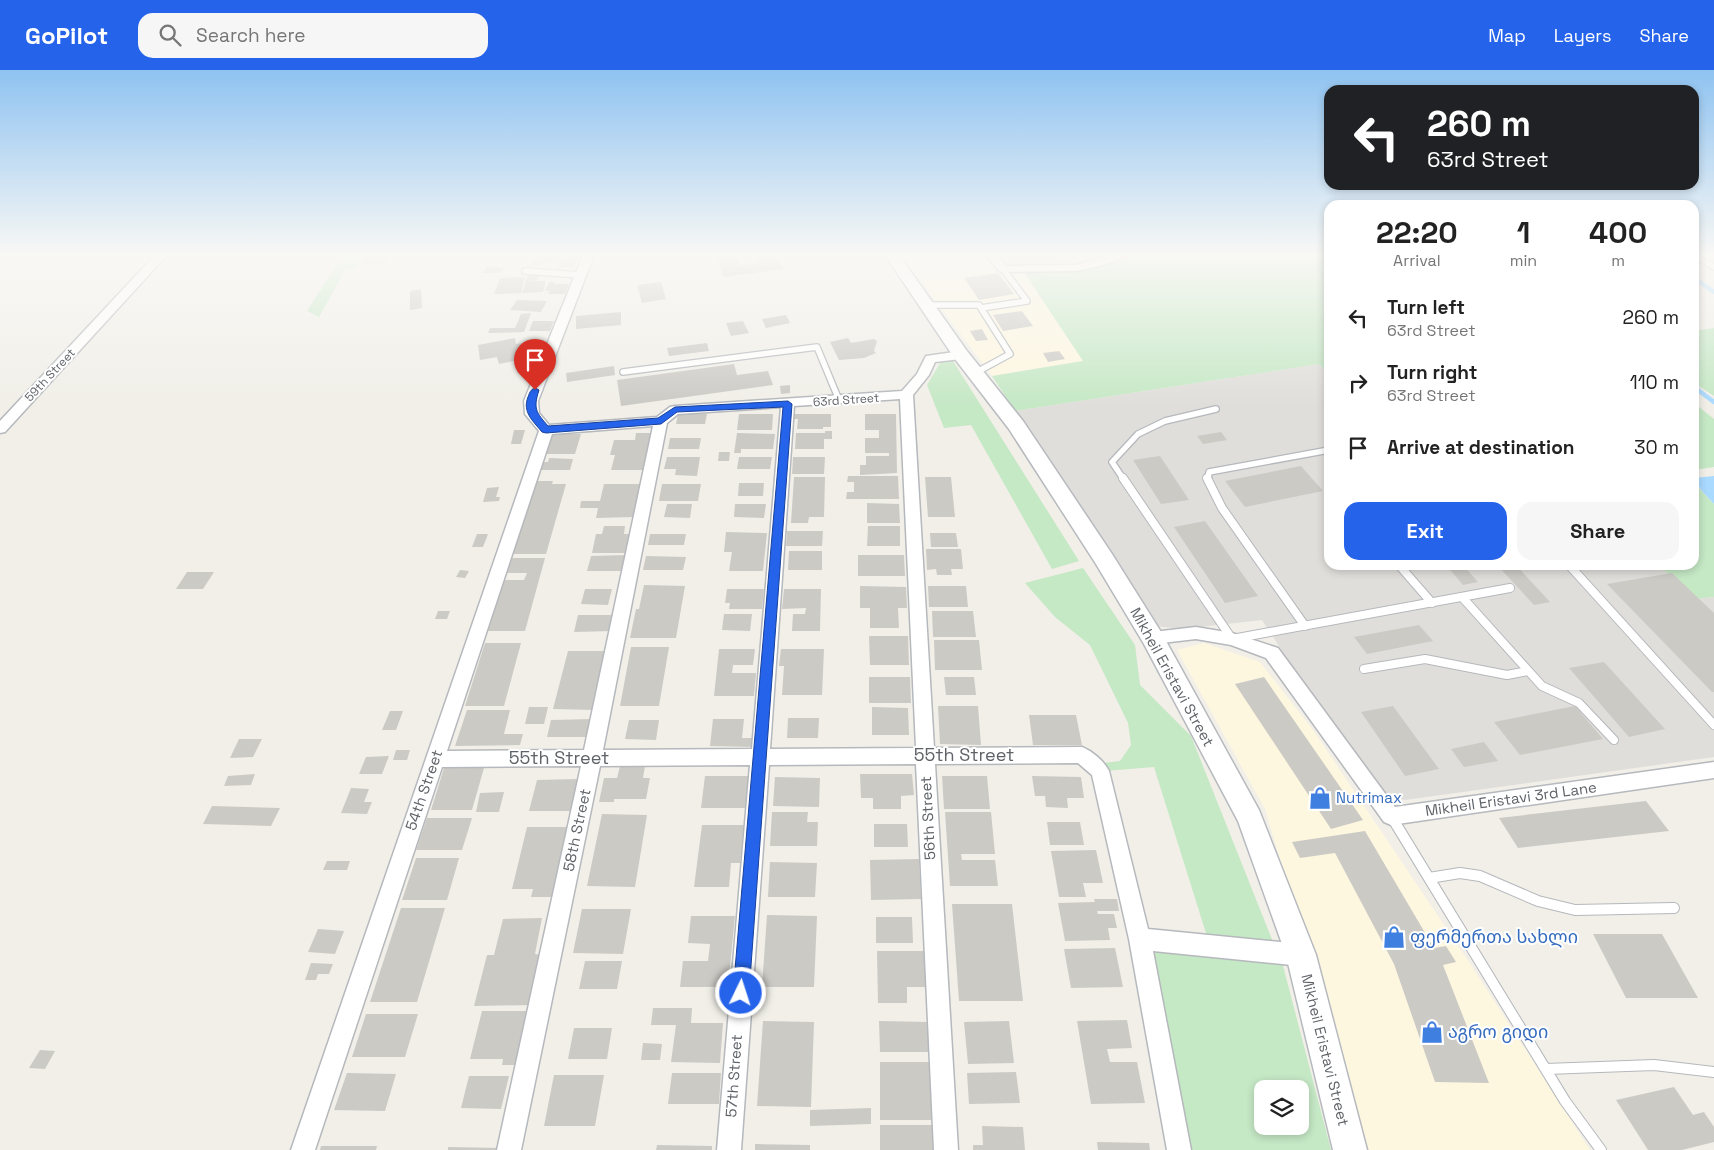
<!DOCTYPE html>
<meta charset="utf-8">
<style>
:root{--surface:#fff;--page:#f6f6f6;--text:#222;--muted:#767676;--accent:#2563eb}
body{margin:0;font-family:"Space Grotesk","Noto Sans Georgian",sans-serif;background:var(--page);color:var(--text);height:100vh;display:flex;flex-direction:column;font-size:19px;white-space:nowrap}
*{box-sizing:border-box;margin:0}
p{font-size:16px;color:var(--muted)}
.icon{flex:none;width:28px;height:28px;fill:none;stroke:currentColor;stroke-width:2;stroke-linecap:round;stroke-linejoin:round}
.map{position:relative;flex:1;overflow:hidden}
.sheet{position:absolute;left:1324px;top:130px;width:375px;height:370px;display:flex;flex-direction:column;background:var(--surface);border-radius:15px;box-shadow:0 2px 8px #0003}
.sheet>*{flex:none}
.guide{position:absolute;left:1324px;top:15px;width:375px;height:105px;border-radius:15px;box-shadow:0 2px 8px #0003;background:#202124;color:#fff;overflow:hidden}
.buttons{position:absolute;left:1254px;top:1010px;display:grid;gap:10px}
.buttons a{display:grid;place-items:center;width:55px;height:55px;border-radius:10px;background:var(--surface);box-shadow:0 2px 8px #0003;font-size:25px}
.pin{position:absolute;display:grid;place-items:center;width:42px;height:42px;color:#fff;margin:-51px -21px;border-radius:50% 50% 50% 0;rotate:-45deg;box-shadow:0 0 5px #0007}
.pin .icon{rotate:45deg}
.me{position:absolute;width:55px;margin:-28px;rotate:4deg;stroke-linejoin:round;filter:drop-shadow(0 0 4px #0008)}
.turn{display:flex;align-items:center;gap:18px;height:105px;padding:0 20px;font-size:22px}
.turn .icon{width:65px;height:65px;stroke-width:2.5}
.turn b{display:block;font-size:35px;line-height:42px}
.eta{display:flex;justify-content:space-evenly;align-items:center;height:85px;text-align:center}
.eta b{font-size:30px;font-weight:800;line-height:35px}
.cta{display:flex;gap:10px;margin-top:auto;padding:10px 20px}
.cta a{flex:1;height:58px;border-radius:15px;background:var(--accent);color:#fff;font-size:20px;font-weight:800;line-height:58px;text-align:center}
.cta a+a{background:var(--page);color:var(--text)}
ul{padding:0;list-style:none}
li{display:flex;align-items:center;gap:15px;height:65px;padding:0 20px}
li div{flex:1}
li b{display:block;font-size:19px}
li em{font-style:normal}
header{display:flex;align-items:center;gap:30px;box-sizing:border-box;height:70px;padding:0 25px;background:var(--accent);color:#fff}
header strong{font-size:24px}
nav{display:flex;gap:28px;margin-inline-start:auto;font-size:18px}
.search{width:350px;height:45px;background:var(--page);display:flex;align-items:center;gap:12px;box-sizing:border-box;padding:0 18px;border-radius:15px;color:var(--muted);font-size:19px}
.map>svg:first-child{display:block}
</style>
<header>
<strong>GoPilot</strong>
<div class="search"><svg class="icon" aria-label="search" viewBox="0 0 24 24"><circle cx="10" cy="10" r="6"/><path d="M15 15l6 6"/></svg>Search here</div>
<nav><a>Map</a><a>Layers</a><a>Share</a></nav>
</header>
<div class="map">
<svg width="1714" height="1080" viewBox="0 0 1714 1080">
<rect width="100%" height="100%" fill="#f1efe8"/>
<path fill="#fef7e0" d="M901 185H986L1003 205 1024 202 1083 291 992 306Z
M1204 573 1260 592 1313 660 1469 892 1590 1080H1367L1265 739 1177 580Z"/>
<path fill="#e0deda" d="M1319 294 1329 304V495H1659L1695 529 1714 527V687L1405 730 1374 723 1262 550 1182 559 1155 556 1015 341Z"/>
<path fill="#c5e8c5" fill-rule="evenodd" d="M343 185H366L355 199 345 200 319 247 307 241Z
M1153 185H1329V304L1319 294 1015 341 992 306 1083 291 1024 202 1082 201 1131 188Z
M1714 258V326L1696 314 1694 261Z
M953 291 1079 491 1052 499 971 355 944 358 927 315 940 293Z
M1694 333 1714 349V397L1694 400Z
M1694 413 1714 434V527L1695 529 1659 495H1694Z
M1083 498 1135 575 1140 615 1191 666 1277 882 1210 876 1154 697 1105 701 1103 693 1120 691 1131 675 1128 653 1090 575 1055 547 1025 513Z
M1152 880 1281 888 1331 1080H1190ZM1262 1019H1300V1056H1262Z"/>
<path fill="#aadaff" d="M1714 406V434L1701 420 1694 408Z"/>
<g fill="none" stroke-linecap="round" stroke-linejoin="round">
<path stroke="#aadaff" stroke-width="4.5" d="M1694 208 1714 222
M1694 317 1714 332"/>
</g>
<path fill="#cccac5" d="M366 185H390L387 193 362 194Z
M538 185H553L549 192H543L541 195H532Z
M715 185H741L737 186 740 195 759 193 756 185H777L783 199 724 207Z
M562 186H579L574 197H558Z
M488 196 505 198 500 203H482Z
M998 203 1014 224 979 230 964 208Z
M528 205H540L537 210 532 211H546L543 222 522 223Z
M525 207 521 223 494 224 500 208Z
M549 212H555L554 214H569L565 224H548L550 221H545Z
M661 212 666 229 642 233 637 215Z
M421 219 422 238 410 240V221Z
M517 230 547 231 541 242 510 240Z
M1022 241 1033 256 1003 261 993 245Z
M621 242V255L576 259V246Z
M531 243 524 262 488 263 490 258H515L521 244Z
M786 245 790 253 766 258 762 249Z
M533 251H554L550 261H529Z
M743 251 749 263 731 266 726 253Z
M982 259 988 270 976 271 970 261Z
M515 268 516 274 529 272 530 277 517 280 519 290 499 294 497 287 480 290 478 275Z
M848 268 851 273 874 269 877 271 874 281 876 283 864 288 839 290 830 272Z
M707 273 709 281 669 286 667 278Z
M1059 281 1065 289 1048 292 1043 283Z
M734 294 737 305 768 301 773 315 621 336 617 310Z
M614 296 615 305 567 312 566 303Z
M790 315V323L781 324 780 316Z
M678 344H707L705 354H676Z
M739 344H773L772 360H737Z
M792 344H831V357H823V359H797L798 349H791Z
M865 344H896L897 403 860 405V395H866V386H889V383H865V368H879V360H865Z
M514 360H525L521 374H511Z
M825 361H832V369H824V379H795L796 363H825Z
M1221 362 1227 370 1203 374 1197 366Z
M636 363H651L643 400H611L615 385H610L614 370H635Z
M737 363 775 364 773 379H741V383H734Z
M552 364H581L575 384H546Z
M670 368H701L699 379H668Z
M719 382H730L729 391H718Z
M1160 386 1189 430 1161 434 1133 390Z
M667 387H700L697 406 675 405 676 399H664Z
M739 387H772L770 399H737Z
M793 387H825L824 404H792Z
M549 388 573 389 570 400H540L543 392H548Z
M1301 396 1323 421 1245 437 1225 411Z
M848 406H898L899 429H846L847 422H854V412H847Z
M794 407H825L824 447H809L808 453H791Z
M925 407H951L955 447H928Z
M537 411H553L552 414H566L546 484H513Z
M739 413H764L763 426H738Z
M604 414H640L633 447 596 448 598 438H580L581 431H600Z
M662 414H701L698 431H659Z
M499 417 496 427H500L499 431 483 432 487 418Z
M867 433 899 434 900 453H867Z
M667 434H692L690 448 664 447Z
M735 434H766L764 448 734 447Z
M1205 451 1258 526 1225 533 1174 457Z
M604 456H625L624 464H631L627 483H592L596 464H602Z
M868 456H900V476H867Z
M787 461H823L822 476H786Z
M726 462 767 463 763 501H729L732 482H724Z
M930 463H956L958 477H931Z
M477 464H488L483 477H472Z
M650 464H686L684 475H648Z
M926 479H961L963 499H951L952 505H937L936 499 927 500Z
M789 481H822V500H788Z
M628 485 625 501H587L591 486Z
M858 485H904L905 506H858Z
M646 486 686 487 683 500H643Z
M512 488H545L525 561H488L504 510H524L527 503H507Z
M1446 495H1463L1478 512 1463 515Z
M1497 495H1516L1550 532 1534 535Z
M460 500 469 501 465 508 456 507Z
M187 502H214L203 519H176Z
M1672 503 1714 543V622H1712L1607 514Z
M644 515 685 516 676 568H630L636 539H639Z
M860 516 906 517 907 538H898L899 558H870V538H860Z
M928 516H966L968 537H929Z
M585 519H612L608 535 581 534Z
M727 519H764L762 539H729L730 533H725Z
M784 519H821L820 561H792L793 544H805L806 538 782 539Z
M438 541H450L447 549H435Z
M932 541H973L976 567H933Z
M724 544H752L750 561 722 560Z
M578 545H616L612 561 574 562Z
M1419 555 1433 571 1367 584 1354 567Z
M869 566H908L909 595H870Z
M934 570H979L982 600H935Z
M485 573H521L504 636H465Z
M631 577H669L659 636H620Z
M719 579H755L753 595H733L732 603H756L754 626H714Z
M781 579H824L822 625H782L784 596H779Z
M568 581H607L594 640 553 639Z
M1604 592 1665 659 1629 667 1569 598Z
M869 607H910L911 633H869Z
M944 607H974L976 625H946Z
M1264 607 1363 750 1331 759 1235 614Z
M938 636H978L981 675 940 674Z
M1393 636 1439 699 1405 706 1361 642Z
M1575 636 1603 669 1520 685 1494 652Z
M529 637H548L544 654H525Z
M872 637 908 638 909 665H872Z
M467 640H510L504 664H523L520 675 455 676Z
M390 641H403L396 660H382Z
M1029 645H1076L1082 675H1033Z
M788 648H819L818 668H787Z
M593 649 589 667H547L551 650Z
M713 649H744L742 668H752V677L710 676Z
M629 650H659L656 670 625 669Z
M239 669H262L253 687 230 688Z
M1484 672 1498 691 1464 697 1451 679Z
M396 680H410L407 690H393Z
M389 686 382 704H359L366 687Z
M620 696H645L643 708H650L646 729H614V732H599L604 708H617Z
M444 698H484L472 740H431Z
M255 704 251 715 224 716 228 706Z
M860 704H912L914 725 901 726V739H873V728H861Z
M705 706H750L747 738H701Z
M942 706H987L990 739H944Z
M1032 706 1081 707 1084 728H1067L1068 738 1046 737 1045 726H1035Z
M775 707 820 708 819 737 773 736Z
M579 709 573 741H529L537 710Z
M351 718 369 719 364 732H372L367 744 341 743Z
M504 722 499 742H476L480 723Z
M1646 731 1669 761 1518 778 1499 748Z
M212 736 280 738 271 756 203 754Z
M772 742H808L807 752H818L817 776H770Z
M945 742H991L995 784H961L962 790H995L998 816H950Z
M602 744 647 745 635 817 587 816Z
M427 748H472L462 780H416Z
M1047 752H1080L1084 775H1050Z
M874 754H907L908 777H874Z
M702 755H744L740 793H731L729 817H694Z
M527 757H569L554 827H531L533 819H512Z
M1365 761 1434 878 1446 876 1456 892 1443 895 1489 1013 1435 1012 1394 894 1335 783 1300 788 1292 772Z
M1096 780 1103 813H1083L1086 827H1059L1051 781Z
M416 788H459L447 830H402Z
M919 789 921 829 871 830 870 790Z
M327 791H350L347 800H323Z
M770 792 817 793 815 827H768Z
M1094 829H1117L1119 841H1097L1098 844H1114L1117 858H1108L1110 870 1065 871 1058 833 1095 832Z
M952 834H1012L1023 931H959Z
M401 838H445L417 932H370Z
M582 839H631L623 884 573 883Z
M767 845 817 846 814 917H762Z
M691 846H735L728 917H680L683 891H708L710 874 688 873Z
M876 847H912L913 873H876Z
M542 848 535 884 541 885 531 935 474 936 487 885H494L503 849Z
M318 859 344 861 335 884 308 882Z
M1593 864H1662L1698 928H1626Z
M1115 878 1123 917 1071 918 1064 879Z
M877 881H926L927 917H907V933H878Z
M585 891H622L617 919H579Z
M311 893 333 894 329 904H318L316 910H305Z
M653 938H692L691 953H723L720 993 671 992 676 955H651Z
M482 941H529L517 995H502L503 989H470Z
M366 944H418L405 987H352Z
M1127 950 1132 978 1107 979 1110 992H1137L1145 1033 1091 1034 1077 951Z
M763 951 814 952 811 1037 757 1036Z
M879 951 928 952 930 982H880Z
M1009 951 1014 993 968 994 964 952Z
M574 958H612L607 989H568Z
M643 973 662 974 660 990H641Z
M40 980 55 981 45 999 29 998Z
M880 992H930L933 1050H880Z
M1016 1002 1020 1033 969 1034 967 1003Z
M347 1003 396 1004 385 1041 334 1040Z
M672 1003H721L719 1034H668Z
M554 1005H604L595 1056H544Z
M469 1006H509L501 1039 461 1038Z
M1674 1017 1693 1045 1704 1042 1714 1057V1072L1682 1080H1648L1616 1030Z
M871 1038V1054L810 1056V1040Z
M880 1055H932L933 1080H880Z
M982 1056 1023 1057 1025 1080H973V1075H983Z
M1097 1072 1149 1073 1150 1080H1098Z
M755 1074 810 1075V1080H755Z
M657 1075 712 1076V1080H656Z
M321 1076H377L376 1080H320Z
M448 1077 500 1078 499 1080H448Z"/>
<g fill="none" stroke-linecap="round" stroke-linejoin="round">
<defs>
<path id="service-far2" d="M1694 185 1714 197
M525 201 580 205
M927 235H979L1010 284 975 303
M981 238 1027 231 1003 199
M623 302 817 277 839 330
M1124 410 1112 392 1138 364 1165 351 1216 339
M1208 410 1209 402 1329 380"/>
<path id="service-far1" d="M1123 408 1232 569 1510 518
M1207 408 1222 438 1305 556
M1399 495 1432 533
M1569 495 1714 655
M1462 527 1542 616 1579 633 1614 670
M1364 599 1425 589 1507 605 1528 601"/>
<path id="service" d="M1391 746 1565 1031 1601 1080
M1429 808 1460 803 1480 806 1538 831 1575 840 1674 838
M1546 999 1654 995 1714 1002"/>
<path id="minor" d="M155 185H167L5 362 0 363V351Z
M583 185H594L538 331 539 343 549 355 657 347 670 337 675 336 902 321 917 304 926 286 961 281 967 285 961 289 935 292 929 305 913 325 934 678 1082 677C1092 681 1104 691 1109 701L1148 859 1301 874 1309 878 1312 885 1309 892 1301 896 1153 881 1191 1080H1167L1129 869 1092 705 1078 693 935 694 958 1080H934L916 694 769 695 741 1080H717L750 695 600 696 521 1080H497L581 696 442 697 315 1080H291L539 361 525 344 524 331ZM900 329 916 678 770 679 794 336ZM781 337 752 679 603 680 667 353 678 344ZM653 356 584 680 447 681 552 364Z
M986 185H997L1006 196 1076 195 1112 185H1128L1126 187 1100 196 1076 201 1003 202 999 201Z
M1196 557 1232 563 1278 578 1395 737 1714 692V708L1391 755 1384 752 1266 588 1231 575 1196 569 1153 574 1147 573 1145 568 1147 563 1153 562Z"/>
<path id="secondary" d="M885 185H899L967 281 1023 351 1112 484 1161 562 1259 740 1316 885 1367 1080H1333L1286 885 1238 751 1144 574 1096 494 1009 359 955 289Z"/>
</defs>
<use href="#service-far2" stroke="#b5b8bc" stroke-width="8"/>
<use href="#service-far1" stroke="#b5b8bc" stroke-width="10"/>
<use href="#service" stroke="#b5b8bc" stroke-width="12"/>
<use href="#minor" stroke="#b5b8bc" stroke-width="3"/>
<use href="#secondary" stroke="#b6babf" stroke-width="3"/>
<use href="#service-far2" stroke="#fff" stroke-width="5.5"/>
<use href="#service-far1" stroke="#fff" stroke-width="8"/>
<use href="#service" stroke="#fff" stroke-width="10"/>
<use href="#minor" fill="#fff" fill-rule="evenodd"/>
<use href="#secondary" fill="#fff" fill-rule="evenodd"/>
</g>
<linearGradient id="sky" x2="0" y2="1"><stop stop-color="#8fc3f1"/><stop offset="0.55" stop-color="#f9f8f5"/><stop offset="1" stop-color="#f9f8f5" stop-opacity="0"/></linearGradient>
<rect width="1714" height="336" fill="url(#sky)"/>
<path fill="#2563eb" stroke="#184099" d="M535 318 539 320C533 339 536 342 548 356L658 348 675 337 788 331 792 334 749 923 746 928 741 930 735 928 733 923 783 337 677 342 661 354 546 363 542 362C533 351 522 342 528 327 530 322 530 320 535 318Z"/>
<defs>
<symbol id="shop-bare" viewBox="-9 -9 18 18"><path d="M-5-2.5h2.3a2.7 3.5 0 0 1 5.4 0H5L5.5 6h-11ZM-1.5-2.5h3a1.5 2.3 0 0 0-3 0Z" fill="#3f7fe0" stroke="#fff" stroke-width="2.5" paint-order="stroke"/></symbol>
</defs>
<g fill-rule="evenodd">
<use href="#shop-bare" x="1304" y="712" width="32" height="32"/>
<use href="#shop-bare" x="1378" y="851" width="32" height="32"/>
<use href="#shop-bare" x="1416" y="946" width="32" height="32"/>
</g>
<g text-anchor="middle" stroke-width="4" stroke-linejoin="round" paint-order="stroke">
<g font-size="12" fill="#5f6368" stroke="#fff">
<text transform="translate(50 305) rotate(-47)" y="4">59th Street</text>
<text transform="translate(846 330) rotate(-4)" y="4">63rd Street</text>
</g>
<g font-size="15" fill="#5f6368" stroke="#fff">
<text transform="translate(1172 607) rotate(61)" y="5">Mikheil Eristavi Street</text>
<text transform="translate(424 720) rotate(-71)" y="5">54th Street</text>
<text transform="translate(1511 729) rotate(-8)" y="5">Mikheil Eristavi 3rd Lane</text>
<text transform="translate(928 748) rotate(-93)" y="5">56th Street</text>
<text transform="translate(577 760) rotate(-78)" y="5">58th Street</text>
<text transform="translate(1325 980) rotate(76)" y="5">Mikheil Eristavi Street</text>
<text transform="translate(734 1006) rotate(-86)" y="5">57th Street</text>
</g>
<g font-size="15" fill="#366cbe" stroke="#fff" text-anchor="start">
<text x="1336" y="733">Nutrimax</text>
</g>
<g font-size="18" fill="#5f6368" stroke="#fff">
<text x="964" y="691">55th Street</text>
<text x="559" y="694">55th Street</text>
</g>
<g font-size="18" fill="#366cbe" stroke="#fff" text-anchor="start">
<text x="1410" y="873">ფერმერთა სახლი</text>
<text x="1448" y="968">აგრო გიდი</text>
</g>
</g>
</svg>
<div class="buttons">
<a><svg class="icon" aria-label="layers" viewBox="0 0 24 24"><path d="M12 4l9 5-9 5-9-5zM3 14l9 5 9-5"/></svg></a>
</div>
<div class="pin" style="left:535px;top:320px;background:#d93025"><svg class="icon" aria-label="arrive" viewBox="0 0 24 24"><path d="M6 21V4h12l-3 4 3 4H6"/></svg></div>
<svg class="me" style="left:741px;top:923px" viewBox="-20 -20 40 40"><circle r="17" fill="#2563eb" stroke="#fff" stroke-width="3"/><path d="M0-11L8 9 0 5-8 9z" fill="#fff"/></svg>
<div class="guide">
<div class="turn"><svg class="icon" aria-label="left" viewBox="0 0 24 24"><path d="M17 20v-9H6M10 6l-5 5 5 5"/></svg><div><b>260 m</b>63rd Street</div></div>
</div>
<section class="sheet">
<div class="eta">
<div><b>22:20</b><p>Arrival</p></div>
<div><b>1</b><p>min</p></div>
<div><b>400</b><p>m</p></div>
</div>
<ul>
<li><svg class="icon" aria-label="left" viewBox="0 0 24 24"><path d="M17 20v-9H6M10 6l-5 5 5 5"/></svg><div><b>Turn left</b><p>63rd Street</p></div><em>260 m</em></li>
<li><svg class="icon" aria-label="right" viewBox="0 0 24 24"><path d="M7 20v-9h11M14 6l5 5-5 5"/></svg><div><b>Turn right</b><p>63rd Street</p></div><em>110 m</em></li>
<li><svg class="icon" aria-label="arrive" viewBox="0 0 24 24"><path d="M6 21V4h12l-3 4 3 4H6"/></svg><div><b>Arrive at destination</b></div><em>30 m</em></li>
</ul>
<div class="cta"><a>Exit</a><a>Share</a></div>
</section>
</div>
